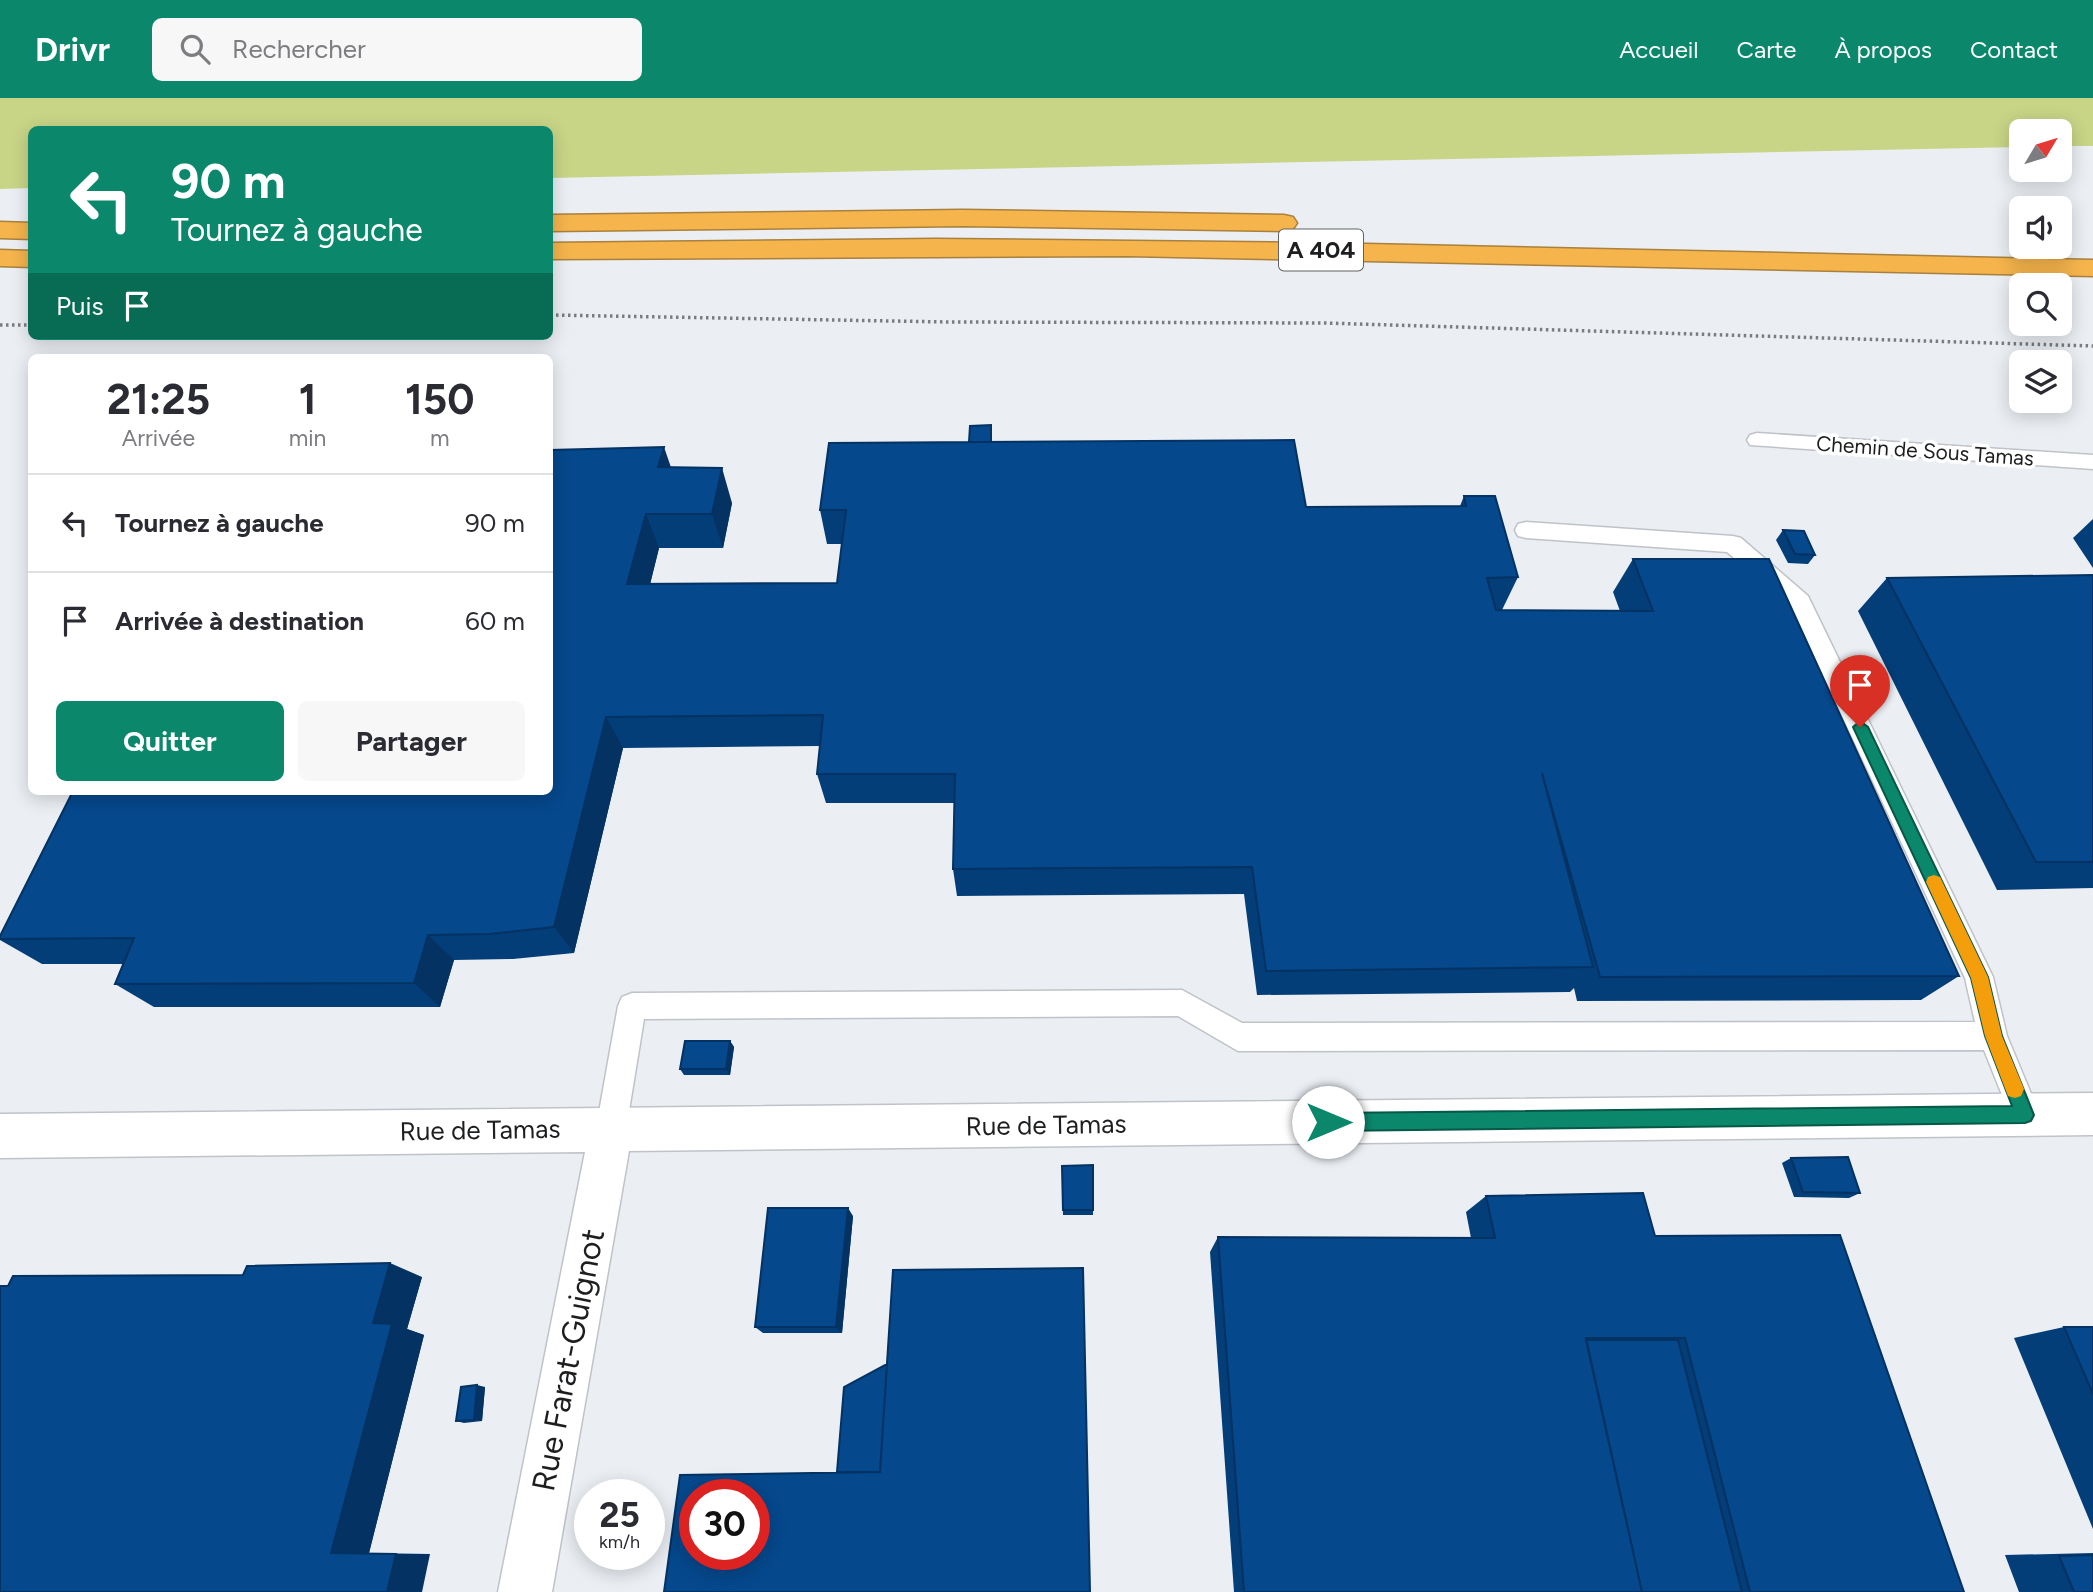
<!DOCTYPE html>
<html lang="fr">
<meta charset="utf-8">
<style>
:root{--surface:#fff;--page:#f7f7f7;--text:#2b2b33;--muted:#7c7c81;--line:#e1e1e2;--accent:#0b886b}
body{margin:0;font-family:Figtree,sans-serif;background:var(--page);color:var(--text);height:100vh;display:flex;flex-direction:column;font-size:26px;white-space:nowrap}
*{box-sizing:border-box;margin:0}
p{font-size:23px;color:var(--muted)}
.icon{flex:none;width:38px;height:38px;fill:none;stroke:currentColor;stroke-width:2;stroke-linecap:round;stroke-linejoin:round}
.map{position:relative;flex:1;overflow:hidden}
.details{position:absolute;left:28px;top:256px;width:525px;height:441px;display:flex;flex-direction:column;background:var(--surface);border-radius:10px;box-shadow:0 4px 18px #0003}
.details>*{flex:none}
.hud{position:absolute;left:28px;top:28px;width:525px;height:214px;border-radius:10px;box-shadow:0 4px 18px #0003;background:#0b886b;color:#fff;overflow:hidden}
.needle{width:46px;rotate:52deg}
.tools{position:absolute;left:2009px;top:21px;display:grid;gap:14px}
.tools a{display:grid;place-items:center;width:63px;height:63px;border-radius:10px;background:var(--surface);box-shadow:0 4px 18px #0003;font-size:35px}
.speed{position:absolute;left:574px;top:1381px;display:flex;gap:14px;font-size:35px;font-weight:700;text-align:center}
.speed>*{display:grid;place-content:center;width:91px;height:91px;border-radius:50%;background:var(--surface);box-shadow:0 4px 18px #0003;line-height:1}
.speed small{font-size:18px;font-weight:400}
.speed .limit{border:10px solid #d22;background:#fff;color:#111}
.pin{position:absolute;display:grid;place-items:center;width:60px;height:60px;color:#fff;margin:-72px -30px;border-radius:50% 50% 50% 0;rotate:-45deg;box-shadow:0 0 7px #0007}
.pin .icon{rotate:45deg}
.me{position:absolute;width:77px;margin:-38px;rotate:90deg;stroke-linejoin:round;filter:drop-shadow(0 0 5px #0008)}
.turn{display:flex;align-items:center;gap:24px;height:147px;padding:0 28px;font-size:32px}
.turn .icon{width:91px;height:91px;stroke-width:2.5}
.turn b{display:block;font-size:49px;line-height:60px}
.then{display:flex;align-items:center;height:66px;padding:0 28px;background:#0003;gap:14px;font-size:26px}
.eta{display:flex;justify-content:space-evenly;align-items:center;height:119px;text-align:center}
.eta b{font-size:42px;font-weight:700;line-height:49px}
.primary-button{display:flex;gap:14px;margin-top:auto;padding:14px 28px}
.primary-button a{flex:1;height:80px;border-radius:10px;background:var(--accent);color:#fff;font-size:28px;font-weight:700;line-height:80px;text-align:center}
.primary-button a+a{background:var(--page);color:var(--text)}
ul{padding:0;list-style:none}
li{display:flex;align-items:center;gap:21px;height:98px;padding:0 28px;border-top:2px solid var(--line)}
li div{flex:1}
li b{display:block;font-size:26px}
li em{font-style:normal}
header{display:flex;align-items:center;gap:42px;box-sizing:border-box;height:98px;padding:0 35px;background:var(--accent);color:#fff}
header strong{font-size:33px}
nav{display:flex;gap:38px;margin-inline-start:auto;font-size:24px}
.search{width:490px;height:63px;background:var(--page);display:flex;align-items:center;gap:18px;box-sizing:border-box;padding:0 24px;border-radius:10px;color:var(--muted);font-size:26px}
.map>svg:first-child{display:block}
</style>
<header>
<strong>Drivr</strong>
<div class="search"><svg class="icon" aria-label="search" viewBox="0 0 24 24"><circle cx="10" cy="10" r="6"/><path d="M15 15l6 6"/></svg>Rechercher</div>
<nav><a>Accueil</a><a>Carte</a><a>À propos</a><a>Contact</a></nav>
</header>
<div class="map">
<svg width="2093" height="1494" viewBox="0 0 2093 1494">
<rect width="100%" height="100%" fill="#ebeff4"/>
<path fill="#c8d587" d="M0 0H2093V48H2060V33H2021V49L550 80V32H32L31 90 0 91Z"/>
<g fill="none" stroke-linecap="round" stroke-linejoin="round">
<defs>
<path id="service" d="M1757 335 2093 357V371L1750 347 1747 342 1750 337Z
M1526 424 1733 438 1741 440 1808 498 1993 879 2007 938 2040 1017 2036 1027 2025 1032 2014 1027 1984 952 1238 953 1178 918 644 921 626 1031 622 1041 611 1046 600 1041 596 1031 618 908 622 899 632 895 1182 892 1242 925 1975 924 1965 880 1791 509 1727 454 1526 440 1518 438 1515 432 1518 426Z"/>
<path id="minor" d="M2093 995V1037L629 1053 552 1494H498L585 1054 0 1060V1016Z"/>
<path id="motorway" d="M962 112 1284 117 1293 119 1297 125 1293 131 1284 133 962 128 550 133V117Z
M0 124 32 125V141L0 140Z
M936 141 1321 145 2093 162V178L1128 158 550 161V145Z
M0 152 32 153V169L0 168Z"/>
</defs>
<use href="#service" stroke="#bfc3c8" stroke-width="3"/>
<use href="#minor" stroke="#bfc3c8" stroke-width="3"/>
<use href="#motorway" stroke="#a9803d" stroke-width="3"/>
<path stroke="#7a7d80" stroke-width="3.5" stroke-dasharray="2.5 3.5" stroke-linecap="butt" d="M550 217 948 224 1324 225 2093 248
M0 227H32"/>
<use href="#service" fill="#fff" fill-rule="evenodd"/>
<use href="#minor" fill="#fff" fill-rule="evenodd"/>
<use href="#motorway" fill="#f5b44c" fill-rule="evenodd"/>
</g>
<path fill="#043e78" d="M992 344 1306 409 1460 408 1464 398 1518 479 1502 512 1620 513 1613 494 1633 461 1959 878 1921 902 1577 903 1574 890 1570 894 1257 897 1244 796 957 798 953 771 954 705H826L817 676 820 648 623 650 574 855 513 861 454 862 440 909H154L115 886 124 866H42L0 842V838L550 352 671 369 732 405 723 450H659L650 486 837 485 842 446H827L820 412Z
M2093 421V470L2073 440Z
M1783 432 1815 457 1808 466 1788 465 1776 442Z
M2093 477V790L1997 792 1858 513 1887 480Z
M730 943 734 949 730 977H684L680 971Z
M1791 1060 1860 1095 1849 1100 1794 1099 1782 1065Z
M1062 1068 1093 1112V1117H1063Z
M1486 1098 1655 1138 1964 1494H1234L1210 1154 1218 1139 1471 1140 1466 1114Z
M853 1118 842 1235H763L755 1229Z
M422 1179 407 1231 424 1237 369 1455 430 1456 0 1494Z
M2064 1229H2093V1431L2014 1240Z
M485 1289 482 1323 464 1325 456 1323Z
M2093 1455V1494H2019L2005 1457Z"/>
<path fill="#043262" d="M664 349 676 384 658 369Z
M722 370 732 405 723 450 712 416Z
M646 416 659 450 642 519 627 486Z
M606 619 623 650 574 855 554 829Z
M428 837 454 862 440 909 414 885Z
M730 943 734 949 730 977 726 971Z
M848 1110 853 1118 842 1235 836 1229Z
M390 1165 422 1179 407 1231 424 1237 369 1455H331L373 1225Z
M477 1287 485 1289 482 1323 474 1322Z
M396 1456H430L422 1494H387Z"/>
<path fill="#05488c" stroke="#043262" stroke-width="2" fill-rule="evenodd" d="M991 327V344H969L970 328Z
M1294 342 1306 409 1466 408 1464 398H1495L1518 479 1487 480 1496 512 1653 513 1633 461H1769L1959 878 1600 879 1542 675 1593 869 1266 873 1252 769 953 771 955 676H817L823 617 606 619 554 829 490 836 428 837 414 885 115 886 134 840 0 841V838L73 693H550V352L664 349 658 369 722 370 712 416H646L627 486 837 485 846 412H820L829 345Z
M1783 432 1804 433 1815 457 1795 456Z
M2093 477V764H2036L1887 480Z
M685 943H730L726 971H680Z
M1848 1059 1860 1095 1803 1094 1791 1060Z
M1093 1067V1112H1063L1062 1068Z
M1643 1095 1655 1138 1840 1137 1964 1494H1750L1685 1240H1586L1642 1494H1244L1218 1139 1495 1140 1486 1098Z
M768 1110H848L836 1229H755Z
M390 1165 373 1225 392 1226 331 1455 396 1456 387 1494H0V1188H8L13 1178 243 1177 247 1168Z
M1083 1170 1090 1494H664L680 1377 880 1374 893 1172ZM695 1396H754V1456H695Z
M2064 1229H2093V1296Z
M1586 1242H1678L1742 1494H1642Z
M887 1266 880 1374H837L844 1289Z
M477 1287 474 1322 456 1323 461 1289Z
M2093 1457V1494H2074L2059 1458Z"/>
<path fill="#0b886b" stroke="#075846" stroke-width="2" d="M1860 623 1868 629 1988 879 2002 938 2034 1017 2031 1023 2025 1025 1328 1033 1322 1030 1319 1024 1322 1017 1328 1015 2012 1008 1985 938 1971 880 1853 629Z"/>
<path fill="#f59e0b" d="M1934 777 1940 779 1988 879 2002 938 2024 991 2021 998 2015 1000 2008 998 1985 938 1971 880 1926 784 1928 779Z"/>
<g text-anchor="middle" stroke-width="7" stroke-linejoin="round" paint-order="stroke">
<g font-size="21" fill="#1d1e20" stroke="#fff">
<text transform="translate(1925 353) rotate(4)" y="7">Chemin de Sous Tamas</text>
</g>
<rect fill="#fff" stroke="#616263" stroke-width="2" x="1279" y="131.5" width="84" height="41" rx="5"/>
<g font-size="24" font-weight="bold" fill="#1d1e20">
<text x="1321" y="160">A 404</text>
</g>
<g font-size="26" fill="#1d1e20" stroke="#fff">
<text transform="translate(1046 1027) rotate(-1)" y="9">Rue de Tamas</text>
<text transform="translate(480 1032) rotate(-1)" y="9">Rue de Tamas</text>
</g>
<g font-size="32" fill="#1d1e20" stroke="#fff">
<text transform="translate(568 1262) rotate(-79)" y="11">Rue Farat-Guignot</text>
</g>
</g>
</svg>
<div class="tools">
<a><svg class="needle" viewBox="-14 -14 28 28"><path d="M0-13l5 13h-10z" fill="#e53935"/><path d="M0 13l5-13h-10z" fill="#7c7c81"/></svg></a>
<a><svg class="icon" aria-label="sound" viewBox="0 0 24 24"><path d="M4 9h4l5-4v14l-5-4H4zM17 9q2 3 0 6"/></svg></a>
<a><svg class="icon" aria-label="search" viewBox="0 0 24 24"><circle cx="10" cy="10" r="6"/><path d="M15 15l6 6"/></svg></a>
<a><svg class="icon" aria-label="layers" viewBox="0 0 24 24"><path d="M12 4l9 5-9 5-9-5zM3 14l9 5 9-5"/></svg></a>
</div>
<div class="speed"><div>25<small>km/h</small></div><div class="limit">30</div></div>
<div class="pin" style="left:1860px;top:629px;background:#d93025"><svg class="icon" aria-label="arrive" viewBox="0 0 24 24"><path d="M6 21V4h12l-3 4 3 4H6"/></svg></div>
<svg class="me" style="left:1328px;top:1024px" viewBox="-20 -20 40 40"><circle r="19" fill="#fff"/><path d="M0-13L10 11 0 6-10 11z" fill="#0b886b"/></svg>
<div class="hud">
<div class="turn"><svg class="icon" aria-label="left" viewBox="0 0 24 24"><path d="M17 20v-9H6M10 6l-5 5 5 5"/></svg><div><b>90 m</b>Tournez à gauche</div></div>
<div class="then">Puis<svg class="icon" aria-label="arrive" viewBox="0 0 24 24"><path d="M6 21V4h12l-3 4 3 4H6"/></svg></div>
</div>
<section class="details">
<div class="eta">
<div><b>21:25</b><p>Arrivée</p></div>
<div><b>1</b><p>min</p></div>
<div><b>150</b><p>m</p></div>
</div>
<ul>
<li><svg class="icon" aria-label="left" viewBox="0 0 24 24"><path d="M17 20v-9H6M10 6l-5 5 5 5"/></svg><div><b>Tournez à gauche</b></div><em>90 m</em></li>
<li><svg class="icon" aria-label="arrive" viewBox="0 0 24 24"><path d="M6 21V4h12l-3 4 3 4H6"/></svg><div><b>Arrivée à destination</b></div><em>60 m</em></li>
</ul>
<div class="primary-button"><a>Quitter</a><a>Partager</a></div>
</section>
</div>
